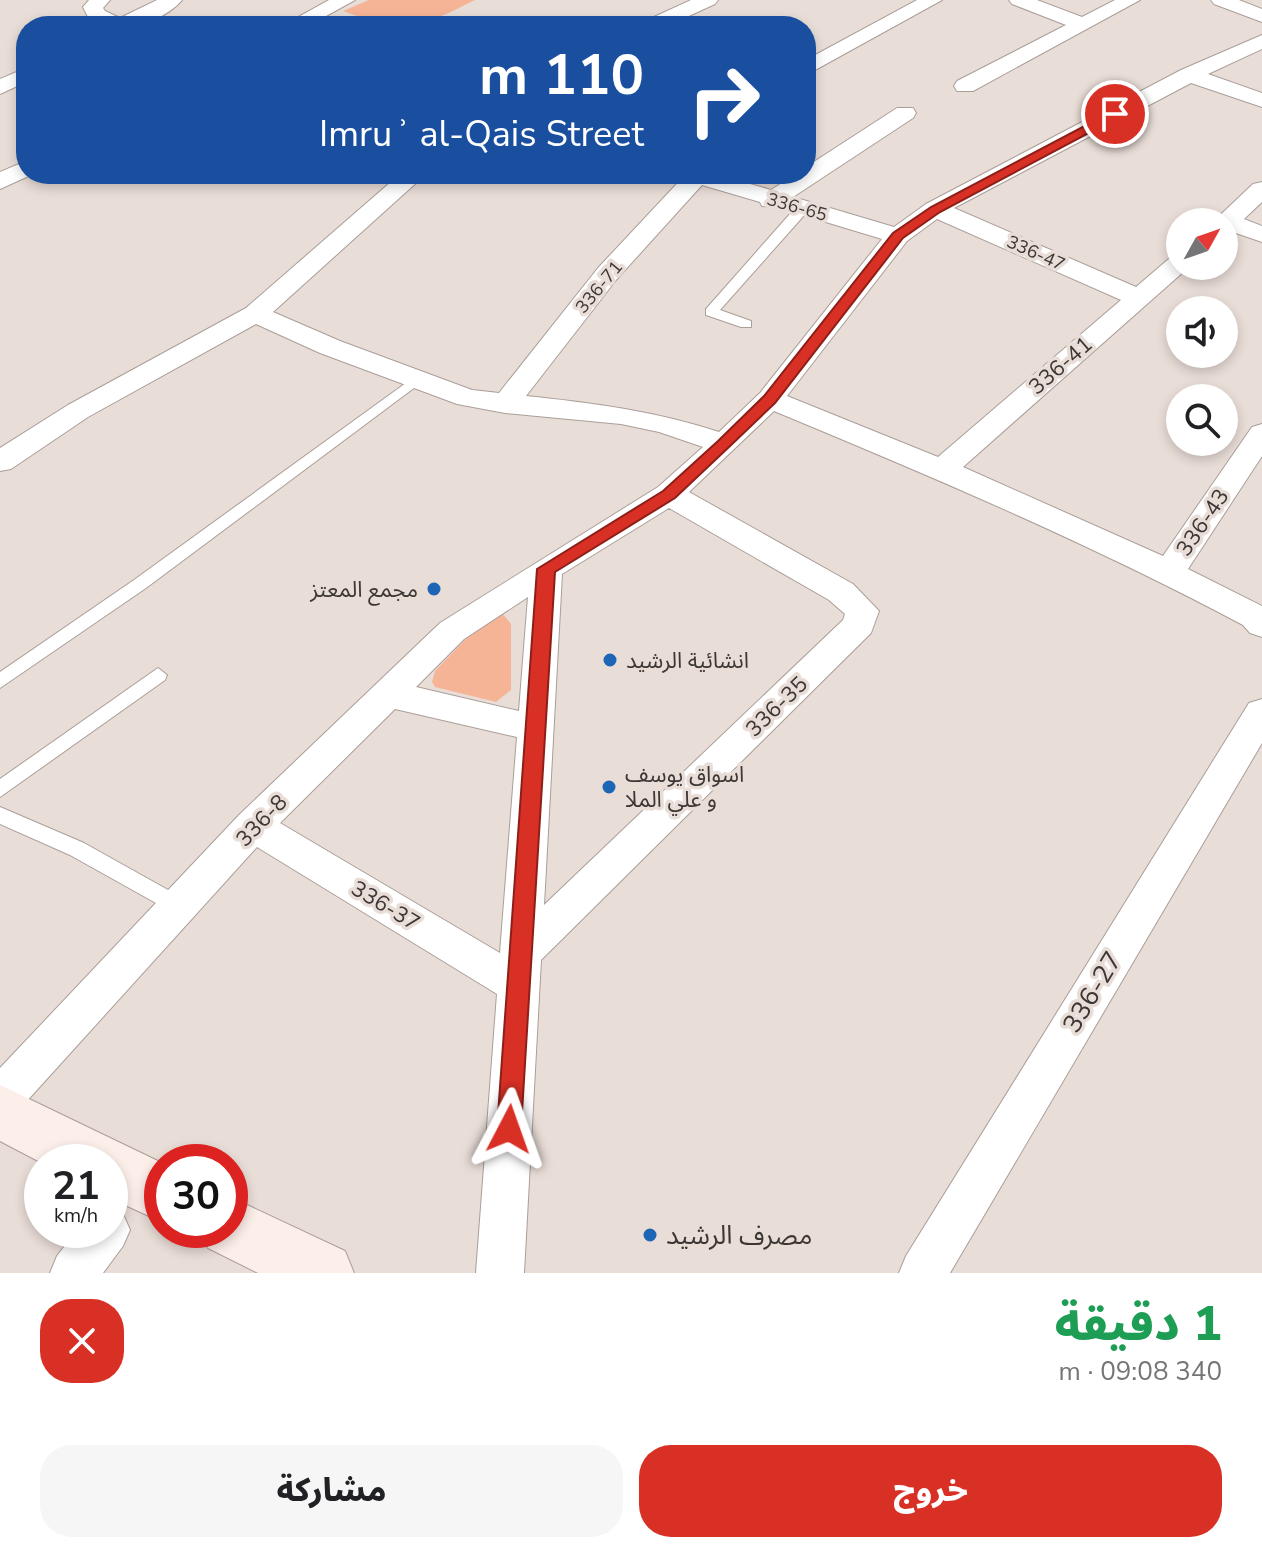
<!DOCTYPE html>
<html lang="ar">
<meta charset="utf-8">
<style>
:root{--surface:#fff;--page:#f6f6f6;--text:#202124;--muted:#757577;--accent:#d93025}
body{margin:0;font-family:"Nunito Sans","Noto Sans Arabic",sans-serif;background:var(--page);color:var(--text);direction:rtl;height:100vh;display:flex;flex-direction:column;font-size:30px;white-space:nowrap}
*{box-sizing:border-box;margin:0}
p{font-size:26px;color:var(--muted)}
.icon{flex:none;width:44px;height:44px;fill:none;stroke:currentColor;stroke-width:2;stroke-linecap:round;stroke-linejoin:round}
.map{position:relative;height:1273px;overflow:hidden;direction:ltr}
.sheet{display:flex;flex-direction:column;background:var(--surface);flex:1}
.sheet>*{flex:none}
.banner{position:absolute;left:16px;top:16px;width:800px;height:168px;border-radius:32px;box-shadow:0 4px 12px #0003;direction:rtl;background:#1a4fa0;color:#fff;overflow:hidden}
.needle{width:52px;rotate:50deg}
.tools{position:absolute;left:1166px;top:208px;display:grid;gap:16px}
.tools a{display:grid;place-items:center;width:72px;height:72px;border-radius:50%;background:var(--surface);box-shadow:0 4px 12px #0003;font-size:40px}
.speed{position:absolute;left:24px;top:1144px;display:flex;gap:16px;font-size:40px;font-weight:700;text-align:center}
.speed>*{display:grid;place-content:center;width:104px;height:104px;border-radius:50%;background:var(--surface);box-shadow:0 4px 12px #0003;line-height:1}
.speed small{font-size:20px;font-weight:400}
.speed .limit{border:12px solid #d22;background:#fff;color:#111}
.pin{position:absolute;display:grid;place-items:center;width:68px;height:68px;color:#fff;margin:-34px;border:4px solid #fff;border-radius:50%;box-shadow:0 2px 8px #0007}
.me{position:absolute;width:88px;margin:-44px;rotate:4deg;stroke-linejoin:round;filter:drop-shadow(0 0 6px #0008)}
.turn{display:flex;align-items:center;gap:28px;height:168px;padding:0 40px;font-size:36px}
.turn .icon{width:104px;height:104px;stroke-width:2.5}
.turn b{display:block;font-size:56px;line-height:68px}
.round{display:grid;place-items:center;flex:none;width:84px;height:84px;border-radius:32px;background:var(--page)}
.summary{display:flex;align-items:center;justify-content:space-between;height:136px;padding:0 40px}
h1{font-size:48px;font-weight:800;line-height:60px;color:#1e9e55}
.primary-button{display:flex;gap:16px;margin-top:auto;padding:16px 40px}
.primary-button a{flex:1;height:92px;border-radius:32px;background:var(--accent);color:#fff;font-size:32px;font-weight:800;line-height:92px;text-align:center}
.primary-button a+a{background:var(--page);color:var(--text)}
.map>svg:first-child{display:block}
</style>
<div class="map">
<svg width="1262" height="1273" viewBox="0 0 1262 1273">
<rect width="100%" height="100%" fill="#e9ddd7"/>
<path fill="#f6b497" d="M369 0H475C416 29 408 35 343 11Z
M494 614H503L511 624V690L496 702 435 687 432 682 435 671 486 618Z"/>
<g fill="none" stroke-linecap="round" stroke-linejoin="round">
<defs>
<path id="lane" d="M802 205 808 209 807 212 720 310 751 321V327H741L706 315V309L797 206Z
M417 375 424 379 422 382 146 588 0 688V672L134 580Z
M158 668 167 675 165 680 0 797V779Z
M0 807 84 843 186 900 190 906 186 912 179 915 172 912 70 855 0 824Z"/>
<path id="street" d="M89 0H110L103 8 105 11 120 18 157 0H182C161 25 117 32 89 19L83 7Z
M329 0H355L308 26H282Z
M691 0H718L715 4 667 26H640L643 22Z
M917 0H942L806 75V60Z
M1009 0H1037L1082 17 1115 0H1140L973 91H957L954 86 957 81 1066 25 1012 4Z
M1211 0H1239L1262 9V22L1214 4Z
M1262 35V49L1208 74 1262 93V107L1191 83 954 208 1136 287 1171 257 1180 254V266H1190L963 467 1163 556 1252 427 1262 424V456L1188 569 1262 606V637L1250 633 1243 625C1091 544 933 477 774 411L689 492 853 584 879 611 871 633 541 960 524 1273H476L497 994 257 847 16 1113 0 1119V1068L239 815 440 623 658 487 703 447 659 432 621 424 505 413 457 404 320 353 256 324 88 417 11 469 0 471V448L68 405 246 308 400 174H426L273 312 340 341 472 390 499 393 598 268 686 174H716L771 190 796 174H806V167L897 108H913L916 113 913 118 793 197 894 227 926 204 1181 70ZM702 185 760 202 762 206 776 207 882 239 760 393 719 432C655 411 593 403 526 396L616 280ZM937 219 1121 300 938 457 787 396 907 241ZM669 508 829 600 845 614 843 620 544 905 562 574ZM528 597 519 711 416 687 464 639ZM395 709 517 737 500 953 280 823Z
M26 68V82L0 94V79Z
M26 161V174H33L0 189V172Z
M1262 182V202L1244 219 1262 226V242L1230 231 1224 232V222H1214L1215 220 1253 184Z
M1262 699V743L950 1273H899L906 1256 1249 703Z
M110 1209 123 1214 130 1230 123 1246 103 1273H50L57 1256 77 1230H110Z"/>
<path id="secondary" d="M0 1085 162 1163V1222L110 1198V1162L42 1163 0 1141Z
M230 1197 345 1251 354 1273H258L208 1248 201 1230H230Z"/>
</defs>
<use href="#lane" stroke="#aa9e99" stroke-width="2"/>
<use href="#street" stroke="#aa9e99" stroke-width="2"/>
<use href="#secondary" stroke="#aa9e99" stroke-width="2"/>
<use href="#lane" fill="#fff" fill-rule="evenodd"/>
<use href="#street" fill="#fff" fill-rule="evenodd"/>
<use href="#secondary" fill="#fceee8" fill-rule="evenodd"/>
</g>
<path fill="#d93025" stroke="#8d1f18" stroke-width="2" d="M1115 110 1121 114 1119 117 940 212 903 238 775 403 729 447 675 498 555 572 521 1129 517 1137 509 1140 501 1137 497 1129 537 569 663 491 718 441 764 396 893 233 931 207Z"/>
<g fill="#1c66b5" stroke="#e9ddd7" stroke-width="3">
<circle cx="434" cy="589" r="8"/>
<circle cx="610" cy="660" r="8"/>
<circle cx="609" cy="787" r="8"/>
<circle cx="650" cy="1235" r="8"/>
</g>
<g text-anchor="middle" stroke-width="7" stroke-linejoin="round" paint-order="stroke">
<g font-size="18" fill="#3c3735" stroke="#e9ddd7">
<text transform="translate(797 207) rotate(16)" y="6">336-65</text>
<text transform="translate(1036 253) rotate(24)" y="6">336-47</text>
<text transform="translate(599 287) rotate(-50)" y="6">336-71</text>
</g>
<g font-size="22" fill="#3c3735" stroke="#e9ddd7">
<text transform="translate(1060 365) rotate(-41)" y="8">336-41</text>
<text transform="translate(1202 522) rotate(-56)" y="8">336-43</text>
<text transform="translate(776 706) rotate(-44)" y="8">336-35</text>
<text transform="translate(261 820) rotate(-46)" y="8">336-8</text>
<text transform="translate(386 905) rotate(31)" y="8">336-37</text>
</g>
<g font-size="22" fill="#3c3735" stroke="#e9ddd7" text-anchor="start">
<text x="418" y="597" text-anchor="end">مجمع المعتز</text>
<text x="626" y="668">انشائية الرشيد</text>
<text x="625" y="782">اسواق يوسف<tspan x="625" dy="25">و علي الملا</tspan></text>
</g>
<g font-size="26" fill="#3c3735" stroke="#e9ddd7">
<text transform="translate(1092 992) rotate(-59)" y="9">336-27</text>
</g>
<g font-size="26" fill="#3c3735" stroke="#e9ddd7" text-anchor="start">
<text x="666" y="1244">مصرف الرشيد</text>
</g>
</g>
</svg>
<div class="tools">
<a><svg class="needle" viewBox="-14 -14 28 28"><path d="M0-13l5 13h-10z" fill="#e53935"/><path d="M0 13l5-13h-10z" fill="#757577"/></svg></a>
<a><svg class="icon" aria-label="sound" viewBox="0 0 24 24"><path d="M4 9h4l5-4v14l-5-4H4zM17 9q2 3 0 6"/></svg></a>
<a><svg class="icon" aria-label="search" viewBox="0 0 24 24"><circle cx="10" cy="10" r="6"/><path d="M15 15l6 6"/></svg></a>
</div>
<div class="speed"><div>21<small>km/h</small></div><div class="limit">30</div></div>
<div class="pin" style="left:1115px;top:114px;background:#d93025"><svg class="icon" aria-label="arrive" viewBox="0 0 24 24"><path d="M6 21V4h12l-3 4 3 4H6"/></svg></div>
<svg class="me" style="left:509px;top:1129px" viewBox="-20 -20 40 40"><path d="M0-17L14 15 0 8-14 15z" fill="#d93025" stroke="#fff" stroke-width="4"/></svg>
<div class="banner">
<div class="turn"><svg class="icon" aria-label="right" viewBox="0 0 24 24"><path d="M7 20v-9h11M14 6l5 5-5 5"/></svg><div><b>110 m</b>Imruʾ al-Qais Street</div></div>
</div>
</div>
<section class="sheet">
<div class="summary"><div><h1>1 دقيقة</h1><p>340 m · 09:08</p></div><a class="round" style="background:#d93025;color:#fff"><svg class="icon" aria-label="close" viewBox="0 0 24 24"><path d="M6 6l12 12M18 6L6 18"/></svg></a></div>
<div class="primary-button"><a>خروج</a><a>مشاركة</a></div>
</section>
